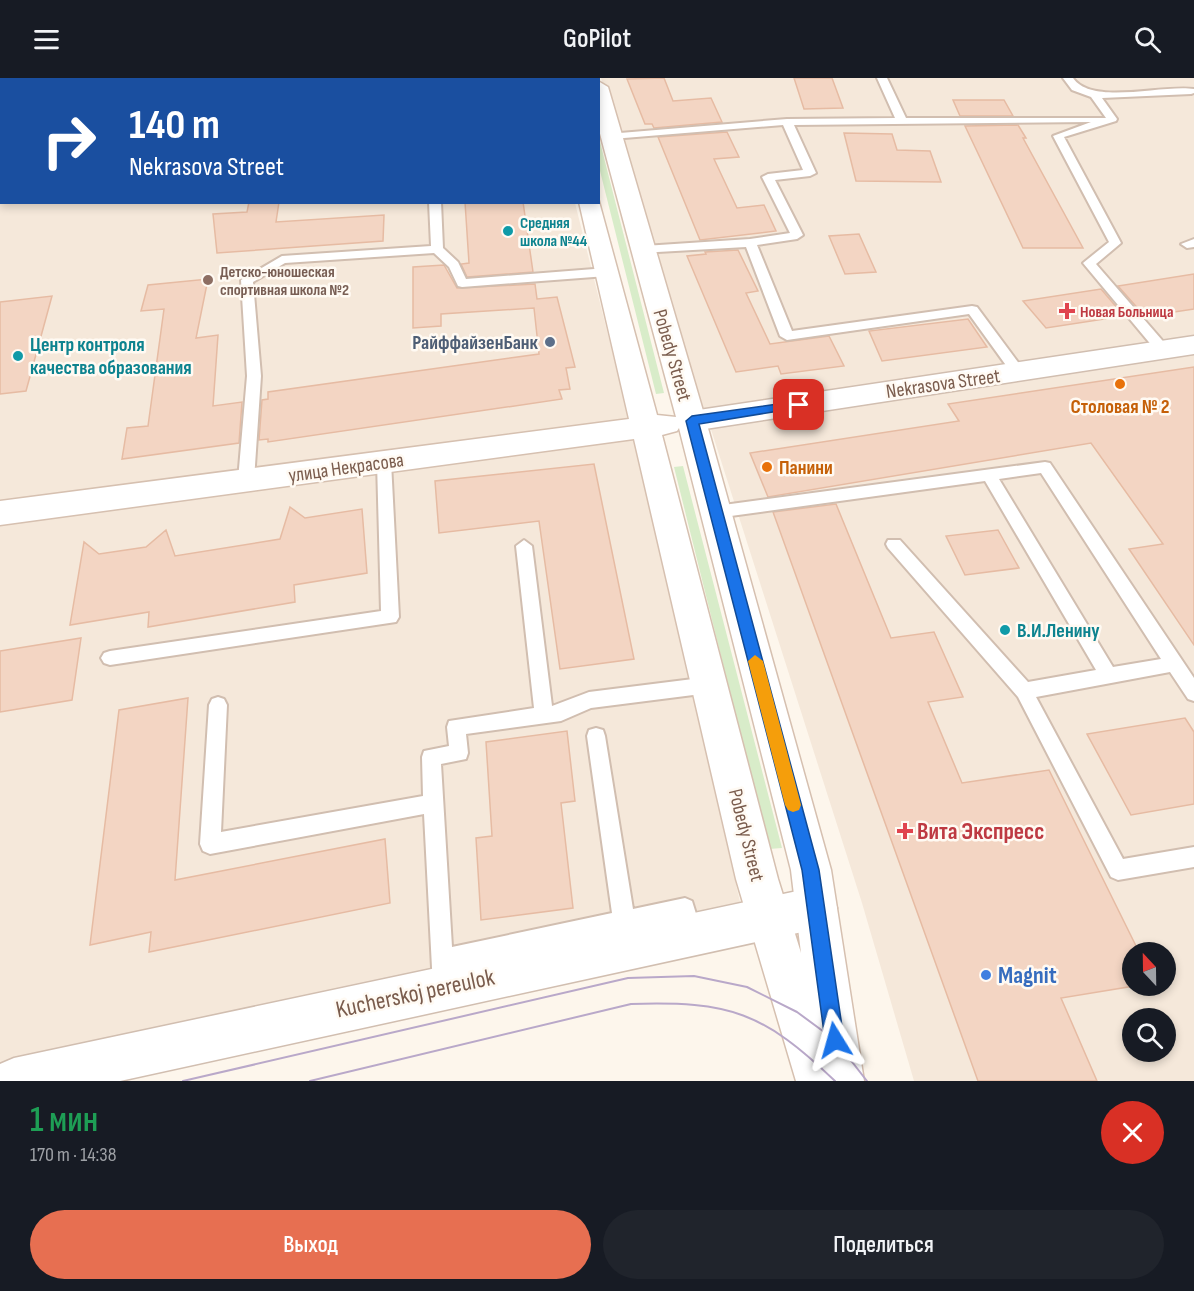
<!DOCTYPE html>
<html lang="ru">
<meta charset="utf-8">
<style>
:root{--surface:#171b24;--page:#20242c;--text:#f1f3f6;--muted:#9ea1a6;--accent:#e76f51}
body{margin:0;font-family:"Sofia Sans Condensed",sans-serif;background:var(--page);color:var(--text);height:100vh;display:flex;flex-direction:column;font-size:22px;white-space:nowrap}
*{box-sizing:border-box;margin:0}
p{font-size:20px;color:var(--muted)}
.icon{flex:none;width:33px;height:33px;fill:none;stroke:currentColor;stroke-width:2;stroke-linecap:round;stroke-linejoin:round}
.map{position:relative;height:1003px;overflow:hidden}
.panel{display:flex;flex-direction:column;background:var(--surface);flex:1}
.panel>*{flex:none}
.banner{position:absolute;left:0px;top:0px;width:600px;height:126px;box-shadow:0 3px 9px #0003;background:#1a4fa0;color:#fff;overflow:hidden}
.needle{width:39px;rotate:338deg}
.tools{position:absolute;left:1122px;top:864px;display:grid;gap:12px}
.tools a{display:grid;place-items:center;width:54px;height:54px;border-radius:50%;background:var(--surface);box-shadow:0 3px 9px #0003;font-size:30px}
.pin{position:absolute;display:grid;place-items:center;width:51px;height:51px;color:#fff;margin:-26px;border-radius:12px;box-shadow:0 3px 9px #0006}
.me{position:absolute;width:66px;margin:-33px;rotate:352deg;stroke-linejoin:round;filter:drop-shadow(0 0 4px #0008)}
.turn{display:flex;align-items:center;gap:21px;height:126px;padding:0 30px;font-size:27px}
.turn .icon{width:78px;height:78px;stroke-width:2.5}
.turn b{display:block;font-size:42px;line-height:51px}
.round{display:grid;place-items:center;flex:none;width:63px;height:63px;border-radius:32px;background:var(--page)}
.summary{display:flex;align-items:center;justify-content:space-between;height:102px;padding:0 30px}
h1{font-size:36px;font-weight:600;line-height:45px;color:#1e9e55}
.button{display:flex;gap:12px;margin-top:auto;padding:12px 30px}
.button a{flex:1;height:69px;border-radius:36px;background:var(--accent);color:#fff;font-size:24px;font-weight:600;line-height:69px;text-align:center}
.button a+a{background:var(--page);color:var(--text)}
header{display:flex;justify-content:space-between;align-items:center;height:78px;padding:0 30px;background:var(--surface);font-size:27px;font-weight:600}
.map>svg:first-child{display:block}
</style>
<header><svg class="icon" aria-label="menu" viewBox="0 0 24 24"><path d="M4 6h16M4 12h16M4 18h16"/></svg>GoPilot<svg class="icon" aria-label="search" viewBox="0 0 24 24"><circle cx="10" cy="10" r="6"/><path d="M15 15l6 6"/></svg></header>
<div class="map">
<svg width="1194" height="1003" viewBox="0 0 1194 1003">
<rect width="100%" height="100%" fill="#fdf6ec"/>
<path fill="#f5e8da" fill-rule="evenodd" d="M0 0H544L2 2V124L575 125 630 345 0 429Z
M601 0H1194V262L701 337Z
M1194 273V1003H914L862 825 709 345ZM1132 874H1166V908H1132ZM1132 940H1166V974H1132Z
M634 357 740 824 0 987V441Z"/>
<path fill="#d8ecc9" d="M598 60H599L664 315 656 316 599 89Z
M683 388 782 770 769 771 674 389Z"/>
<path fill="#f3d5c3" stroke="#e6bba3" stroke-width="1.5" d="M664 0 673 23 711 20 722 44 654 50 652 46H645L627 1Z
M794 0H832L843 30 804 31Z
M953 22H1004L1013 38H960Z
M1018 47 1026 60H1023L1083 170H1023L965 48Z
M727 54 739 79 714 81 737 130 764 127 776 153 700 162 658 59Z
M844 55 892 56 897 72 930 73 941 104 856 103Z
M249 124H279L276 144 384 137 383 163 217 175 213 136 247 134Z
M465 124H523L533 194 467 199 461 186 469 185Z
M859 156 876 194 845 196 829 158Z
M738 172 758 213 746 215 770 266 829 258 844 288 781 296 778 288 736 294 687 178 706 176 705 174Z
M444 187 457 210 535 206 537 221 557 219 575 289 566 290 570 311 559 312 562 321 268 364V361L259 362 262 322 268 321V314L539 276 534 230 441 236V248L413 250V189Z
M1194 196V231L1161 236 1158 233 1142 235 1118 208Z
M208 201 196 260 218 257 213 328 242 324 239 365 122 381 127 350 148 348 164 231 141 233 148 207Z
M1101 211 1124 238 1046 250 1023 223Z
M52 218 26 313 0 316V224Z
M968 241 987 269 882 283 869 253Z
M1194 289V567L1129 471 1163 466 1091 365 768 419 750 375 959 343 948 326Z
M594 386 634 581 560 591 539 443 439 455 435 403Z
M836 426 891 560 934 554 963 619 928 624 962 705 1049 692 1139 874H1132L1134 908 1061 920 1097 1003H978L773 434Z
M290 429 305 440 362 431 367 495 294 507 295 524 148 549 149 534 70 547 84 464 99 476 146 469 166 452 175 478 280 461Z
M998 452 1019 490 965 497 946 458Z
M81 560 72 622 0 634V573Z
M188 620 175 802 385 761 390 825 149 874 151 854 90 867 119 632Z
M1185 640 1194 654V726L1131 737 1087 656Z
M567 653 575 723 561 725 573 830 481 842 476 760 492 758 486 664Z"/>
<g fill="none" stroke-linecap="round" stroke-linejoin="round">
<defs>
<path id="lane" d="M426 0H441L424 2Z
M877 0H887L906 40H1106L1091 19 1072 12 1063 0H1073C1092 28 1163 6 1194 11V15L1191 16 1102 20 1117 41 1116 43 1064 59 1121 165 1096 186 1168 269V275H1158L1083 185 1109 164 1053 58 1091 44 794 47 816 95 810 98 775 102 803 157 797 161 757 167 792 253 972 228 977 229 1023 291V297H1013L969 236 787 262 780 258 746 169 640 175V169L644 168 750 161 790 155 762 99 768 96 803 92 783 47 612 61 607 58 608 56 787 41 895 40Z
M429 124H441L443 170 458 184 466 201 607 190 613 194 607 198 462 209 458 208 449 189 434 175 285 185 253 204 261 298 254 402 246 408 241 406 238 402 247 298 241 202 282 178 431 168Z
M1194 161V169L1187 170 1181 166Z
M384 379 391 384 399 539 396 544 110 587 104 585 101 580 104 575 110 573 381 533 377 384Z
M1045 384 1050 385 1194 600V623L1188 621 1170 594 1036 619 1123 781 1194 769V789L1118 802 1111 799 1018 619 888 470 886 466 888 462H900L1028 604 1096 592 985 403 716 440 708 434 716 428ZM1041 395 1161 581 1113 589 999 401Z
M524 462 532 468 552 628 589 614 709 599 715 602 718 607 715 612 709 615 591 630 561 643 466 656 468 675 466 681 441 686 452 869 612 835 587 658 589 652 596 650 603 652 605 658 633 831 685 820 692 823 702 855 699 863 691 866 683 863 677 842 454 890 455 909 452 917 444 920 436 917 433 909 424 736 210 776 203 773 200 766 209 627 212 621 218 619 224 621 227 627 221 754 423 718 422 679 424 673 449 668 447 649 449 643 534 630 516 468Z"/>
<path id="street" d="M1194 258V276L692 353 682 350 678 343 682 336 692 333Z
M816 809 831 815 837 830 831 845 816 851 120 1003H0V986L14 980Z"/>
<path id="secondary" d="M552 0H572V2H552Z
M598 3 608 9 706 343 831 792 864 1003H796L736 801 634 361 0 447V423L629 341 579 124H598V120L657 337 676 339 598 48ZM679 350 791 792 801 875 778 801 662 357 677 353Z"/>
</defs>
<use href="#lane" stroke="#d1beb0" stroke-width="4"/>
<use href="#street" stroke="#d1beb0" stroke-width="3"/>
<use href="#secondary" stroke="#d6c0b0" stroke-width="3"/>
<use href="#lane" fill="#fff" fill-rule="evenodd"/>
<use href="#street" fill="#fff" fill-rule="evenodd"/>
<use href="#secondary" fill="#fff" fill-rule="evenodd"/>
<path stroke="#b9a8c9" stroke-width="2" d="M183 1003 628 900 694 898 747 909 797 934 835 962 867 1003
M310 1003 631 926C730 923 763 934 835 1003"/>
</g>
<path fill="#1a73e8" stroke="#114b97" stroke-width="1.5" d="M799 323 803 324V329L699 346 819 792 844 962 841 969 835 972 828 969 825 962 802 792 686 343 692 338Z"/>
<path fill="#f59e0b" d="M755 577 763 583 801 727 799 732 793 734 788 732 785 727 748 583Z"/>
<g fill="#0f9aa8" stroke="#fffaf3" stroke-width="2">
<circle cx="508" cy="153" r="6"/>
<circle cx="18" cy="278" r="6"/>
<circle cx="1005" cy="552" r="6"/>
</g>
<circle fill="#8d6e63" stroke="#fffaf3" stroke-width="2" cx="208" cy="202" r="6"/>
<g fill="#e0444e" stroke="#fffaf3" stroke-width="2">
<path d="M1064 224h6v6h6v6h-6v6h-6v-6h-6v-6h6z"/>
<path d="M902 744h6v6h6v6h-6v6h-6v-6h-6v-6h6z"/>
</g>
<circle fill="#5c6f8a" stroke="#fffaf3" stroke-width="2" cx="550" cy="264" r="6"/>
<g fill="#e8710a" stroke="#fffaf3" stroke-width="2">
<circle cx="1120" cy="306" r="6"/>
<circle cx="767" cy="389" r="6"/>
</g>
<circle fill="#3f7fe0" stroke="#fffaf3" stroke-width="2" cx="986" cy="897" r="6"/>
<g text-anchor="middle" stroke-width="5" stroke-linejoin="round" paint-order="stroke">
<g font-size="16" font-weight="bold" fill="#0d838f" stroke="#fffaf3" text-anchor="start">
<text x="520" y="150">Средняя<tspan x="520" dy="18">школа №44</tspan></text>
</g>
<g font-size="16" font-weight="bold" fill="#785e54" stroke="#fffaf3" text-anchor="start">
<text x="220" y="199">Детско-юношеская<tspan x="220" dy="18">спортивная школа №2</tspan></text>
</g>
<g font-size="16" font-weight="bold" fill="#be3a42" stroke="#fffaf3" text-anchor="start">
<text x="1080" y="239">Новая Больница</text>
</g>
<g font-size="20" font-weight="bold" fill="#4e5e75" stroke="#fffaf3" text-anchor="end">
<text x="538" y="271">РайффайзенБанк</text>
</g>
<g font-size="20" font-weight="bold" fill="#0d838f" stroke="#fffaf3" text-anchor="start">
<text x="30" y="273">Центр контроля<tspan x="30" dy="23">качества образования</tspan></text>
<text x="1017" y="559">В.И.Ленину</text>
</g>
<g font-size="20" fill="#7a5c4d" stroke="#fffaf3">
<text transform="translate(673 277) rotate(74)" y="7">Pobedy Street</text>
<text transform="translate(943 305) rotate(-8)" y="7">Nekrasova Street</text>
<text transform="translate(346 389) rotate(-8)" y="7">улица Некрасова</text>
<text transform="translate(747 757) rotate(76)" y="7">Pobedy Street</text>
</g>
<g font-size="20" font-weight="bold" fill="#c56008" stroke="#fffaf3">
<text x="1120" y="335">Столовая № 2</text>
<text x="779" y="396" text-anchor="start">Панини</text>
</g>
<g font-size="24" font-weight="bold" fill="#be3a42" stroke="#fffaf3" text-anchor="start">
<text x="917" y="761">Вита Экспресс</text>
</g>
<g font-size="24" font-weight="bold" fill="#366cbe" stroke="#fffaf3" text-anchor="start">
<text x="998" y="905">Magnit</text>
</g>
<g font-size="24" fill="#7a5c4d" stroke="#fffaf3">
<text transform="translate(415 915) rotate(-12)" y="8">Kucherskoj pereulok</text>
</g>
</g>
</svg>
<div class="tools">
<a><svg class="needle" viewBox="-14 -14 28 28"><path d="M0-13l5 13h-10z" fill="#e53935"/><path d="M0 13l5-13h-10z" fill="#9ea1a6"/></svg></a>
<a><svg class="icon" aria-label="search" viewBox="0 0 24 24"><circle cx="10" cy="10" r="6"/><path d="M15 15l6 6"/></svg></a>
</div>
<div class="pin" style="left:799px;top:327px;background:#d93025"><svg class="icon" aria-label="arrive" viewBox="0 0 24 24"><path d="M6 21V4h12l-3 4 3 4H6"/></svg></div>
<svg class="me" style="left:835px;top:962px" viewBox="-20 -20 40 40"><path d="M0-17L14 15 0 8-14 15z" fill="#1a73e8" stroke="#fff" stroke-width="4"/></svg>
<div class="banner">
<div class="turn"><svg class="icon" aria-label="right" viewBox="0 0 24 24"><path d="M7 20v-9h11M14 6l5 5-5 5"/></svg><div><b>140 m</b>Nekrasova Street</div></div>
</div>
</div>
<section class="panel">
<div class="summary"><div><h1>1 мин</h1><p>170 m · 14:38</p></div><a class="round" style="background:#d93025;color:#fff"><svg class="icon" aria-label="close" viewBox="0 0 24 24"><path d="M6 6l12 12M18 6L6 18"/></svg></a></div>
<div class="button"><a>Выход</a><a>Поделиться</a></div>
</section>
